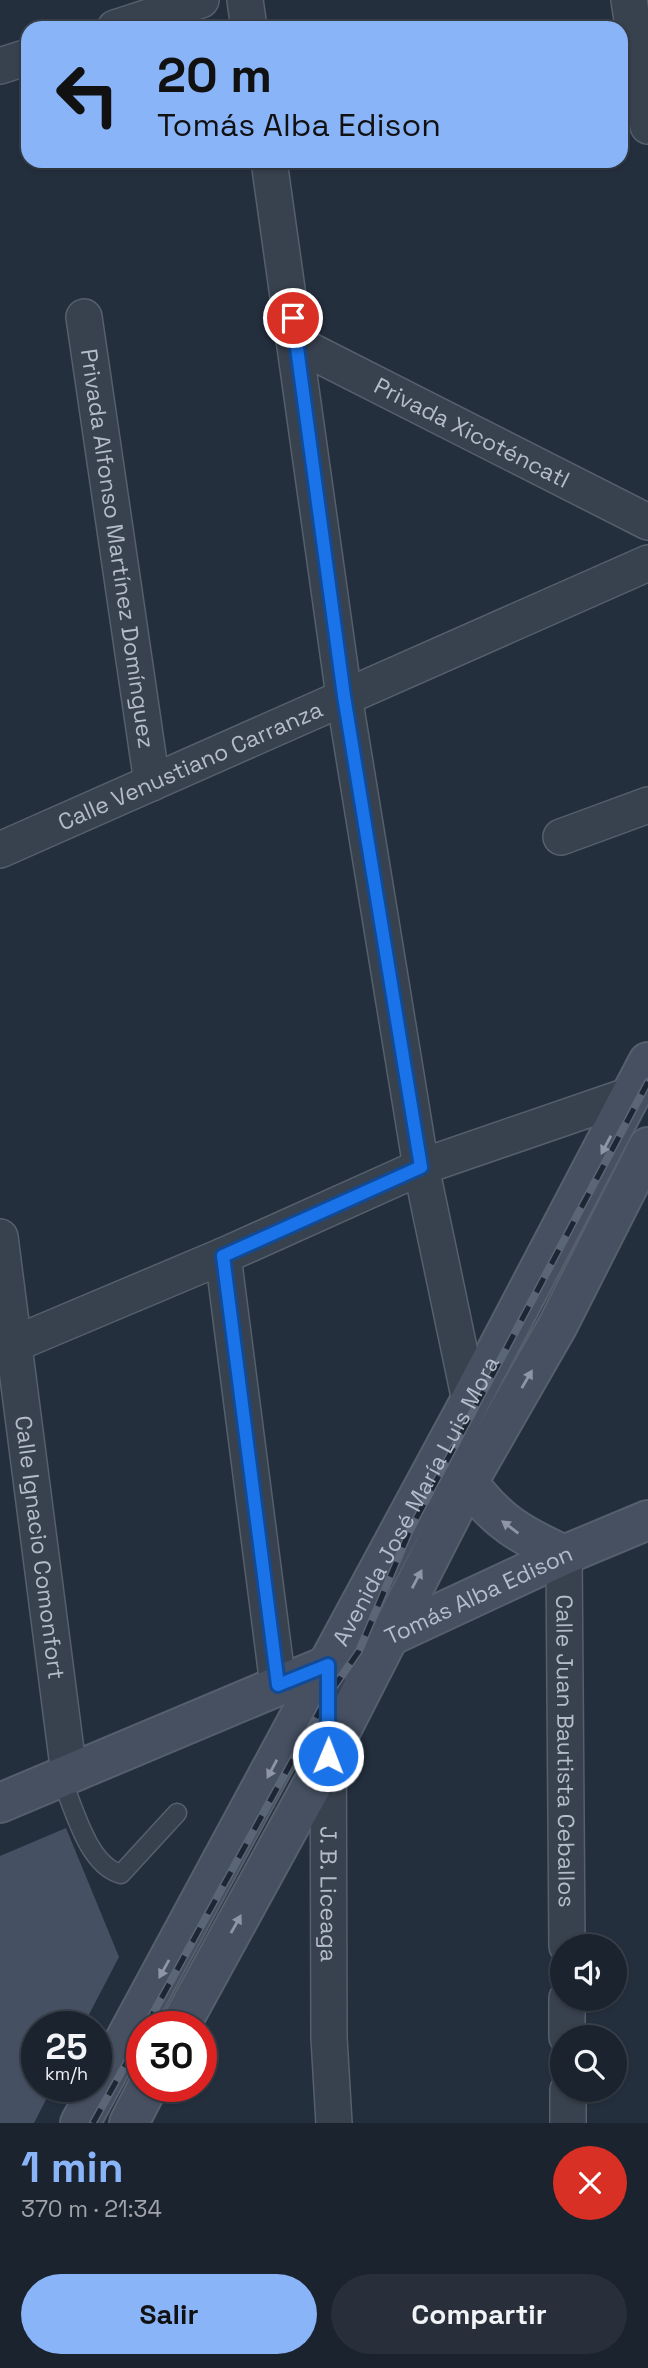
<!DOCTYPE html>
<html lang="es">
<meta charset="utf-8">
<style>
:root{--surface:#1b232e;--page:#282f3a;--text:#f1f3f6;--muted:#a0a4aa;--line:#39404a;--accent:#8ab4f8}
body{margin:0;font-family:"Space Grotesk",sans-serif;background:var(--page);color:var(--text);height:100vh;display:flex;flex-direction:column;font-size:26px;white-space:nowrap}
*{box-sizing:border-box;margin:0}
p{font-size:23px;color:var(--muted)}
.icon{flex:none;width:38px;height:38px;fill:none;stroke:currentColor;stroke-width:2;stroke-linecap:round;stroke-linejoin:round}
.map{position:relative;height:2123px;overflow:hidden}
.side{display:flex;flex-direction:column;background:var(--surface);flex:1}
.side>*{flex:none}
.banner{position:absolute;left:21px;top:21px;width:607px;height:147px;border-radius:21px;box-shadow:0 2px 5px #0004,0 0 0 2px var(--line);background:#8ab4f8;color:#111;overflow:hidden}
.controls{position:absolute;left:550px;top:1934px;display:grid;gap:14px}
.controls a{display:grid;place-items:center;width:77px;height:77px;border-radius:50%;background:var(--surface);box-shadow:0 2px 5px #0004,0 0 0 2px var(--line);font-size:35px}
.speed{position:absolute;left:21px;top:2011px;display:flex;gap:14px;font-size:35px;font-weight:700;text-align:center}
.speed>*{display:grid;place-content:center;width:91px;height:91px;border-radius:50%;background:var(--surface);box-shadow:0 2px 5px #0004,0 0 0 2px var(--line);line-height:1}
.speed small{font-size:18px;font-weight:400}
.speed .limit{border:10px solid #d22;background:#fff;color:#111}
.pin{position:absolute;display:grid;place-items:center;width:60px;height:60px;color:#fff;margin:-30px;border:4px solid #fff;border-radius:50%;box-shadow:0 2px 7px #0007}
.me{position:absolute;width:77px;margin:-38px;rotate:1deg;stroke-linejoin:round;filter:drop-shadow(0 0 5px #0008)}
.turn{display:flex;align-items:center;gap:24px;height:147px;padding:0 21px;font-size:32px}
.turn .icon{width:91px;height:91px;stroke-width:2.5}
.turn b{display:block;font-size:49px;line-height:60px}
.round{display:grid;place-items:center;flex:none;width:74px;height:74px;border-radius:37px;background:var(--page)}
.head{display:flex;align-items:center;justify-content:space-between;height:119px;padding:0 21px}
h1{font-size:42px;font-weight:700;line-height:52px;color:var(--accent)}
.button{display:flex;gap:14px;margin-top:auto;padding:14px 21px}
.button a{flex:1;height:80px;border-radius:42px;background:var(--accent);color:#111;font-size:28px;font-weight:700;line-height:80px;text-align:center}
.button a+a{background:var(--page);color:var(--text)}
.map>svg:first-child{display:block}
</style>
<div class="map">
<svg width="648" height="2123" viewBox="0 0 648 2123">
<rect width="100%" height="100%" fill="#242f3e"/>
<path fill="#455162" d="M66 1828 119 1957 83 2026H37V2086H53L34 2123H0V1856Z"/>
<g fill="none" stroke-linecap="round" stroke-linejoin="round">
<defs>
<path id="lane" d="M61 1778C74 1807 87 1865 121 1874L177 1813"/>
<g id="street">
<path d="M245 0 249 28"/>
<path d="M629 0 648 126"/>
<path d="M115 28 201 0"/>
<path d="M0 66 28 57"/>
<path d="M269 161 344 696 421 1167 470 1401"/>
<path id="s1" d="M84 317 152 783"/>
<path id="s2" d="M297 344 648 522"/>
<path d="M561 837 648 805"/>
<path id="s3" d="M0 850 648 563"/>
<path id="s4" d="M0 1237 69 1774"/>
<path d="M223 1256 278 1685"/>
<path d="M0 1350 223 1256 421 1167 633 1094"/>
<path id="s5" d="M564 1555 567 1946"/>
<path id="s6" d="M328 1665 329 2038 334 2123"/>
<path d="M567 1998V2037"/>
<path d="M568 2090V2123"/>
</g>
<g id="secondary">
<path d="M468 1482C497 1522 521 1535 564 1555"/>
<path id="s7" d="M0 1803 328 1665 564 1555 648 1520"/>
<path d="M180 2026 328 1756 468 1482 558 1325 648 1147"/>
<path id="s8" d="M80 2123 470 1401 648 1062"/>
<path d="M129 2123 148 2086"/>
</g>
</defs>
<use href="#lane" stroke="#565f6c" stroke-width="21"/>
<use href="#street" stroke="#565f6c" stroke-width="38"/>
<use href="#secondary" stroke="#565f6c" stroke-width="42"/>
<use href="#lane" stroke="#38414e" stroke-width="18"/>
<use href="#street" stroke="#38414e" stroke-width="35"/>
<use href="#secondary" stroke="#465061" stroke-width="38"/>
<defs>
<path id="rail" d="M146 2026 329 1694 359 1651 410 1530 648 1082
M93 2123 142 2035"/>
</defs>
<use href="#rail" stroke="#5a6575" stroke-width="8"/>
<use href="#rail" stroke="#1d2633" stroke-width="5" stroke-dasharray="16" stroke-linecap="butt"/>
</g>
<defs><path id="oneway-solid" d="M-6-.8H1V-3.2L6.5 0L1 3.2V.8H-6Z" transform="scale(1.75)"/></defs>
<g fill="#8e96a5">
<use href="#oneway-solid" transform="translate(606 1145) rotate(118)"/>
<use href="#oneway-solid" transform="translate(527 1379) rotate(-60)"/>
<use href="#oneway-solid" transform="translate(510 1527) rotate(-143)"/>
<use href="#oneway-solid" transform="translate(417 1579) rotate(-62)"/>
<use href="#oneway-solid" transform="translate(272 1769) rotate(118)"/>
<use href="#oneway-solid" transform="translate(236 1924) rotate(-61)"/>
<use href="#oneway-solid" transform="translate(164 1969) rotate(119)"/>
</g>
<g fill="none" stroke-linecap="round" stroke-linejoin="round">
<defs>
<path id="route" d="M293 318 344 696 421 1167 223 1256 278 1685 328 1665V1756"/>
</defs>
<use href="#route" stroke="#114b97" stroke-width="18"/>
<use href="#route" stroke="#1a73e8" stroke-width="12"/>
</g>
<g text-anchor="middle" stroke-width="7" stroke-linejoin="round" paint-order="stroke">
<g font-size="23" fill="#b4bcc9" stroke="#1d2633">
<text dy="8" stroke="none"><textPath href="#s2" startOffset="196">Privada Xicoténcatl</textPath></text>
<text dy="8" stroke="none"><textPath href="#s1" startOffset="234">Privada Alfonso Martínez Domínguez</textPath></text>
<text dy="8" stroke="none"><textPath href="#s3" startOffset="208">Calle Venustiano Carranza</textPath></text>
<text dy="8" stroke="none"><textPath href="#s8" startOffset="707">Avenida José María Luis Mora</textPath></text>
<text dy="8" stroke="none"><textPath href="#s4" startOffset="313">Calle Ignacio Comonfort</textPath></text>
<text dy="8" stroke="none"><textPath href="#s7" startOffset="522">Tomás Alba Edison</textPath></text>
<text dy="8" stroke="none"><textPath href="#s5" startOffset="196">Calle Juan Bautista Ceballos</textPath></text>
<text dy="8" stroke="none"><textPath href="#s6" startOffset="229">J. B. Liceaga</textPath></text>
</g>
</g>
</svg>
<div class="controls">
<a><svg class="icon" aria-label="sound" viewBox="0 0 24 24"><path d="M4 9h4l5-4v14l-5-4H4zM17 9q2 3 0 6"/></svg></a>
<a><svg class="icon" aria-label="search" viewBox="0 0 24 24"><circle cx="10" cy="10" r="6"/><path d="M15 15l6 6"/></svg></a>
</div>
<div class="speed"><div>25<small>km/h</small></div><div class="limit">30</div></div>
<div class="pin" style="left:293px;top:318px;background:#d93025"><svg class="icon" aria-label="arrive" viewBox="0 0 24 24"><path d="M6 21V4h12l-3 4 3 4H6"/></svg></div>
<svg class="me" style="left:328px;top:1756px" viewBox="-20 -20 40 40"><circle r="17" fill="#1a73e8" stroke="#fff" stroke-width="3"/><path d="M0-11L8 9 0 5-8 9z" fill="#fff"/></svg>
<div class="banner">
<div class="turn"><svg class="icon" aria-label="left" viewBox="0 0 24 24"><path d="M17 20v-9H6M10 6l-5 5 5 5"/></svg><div><b>20 m</b>Tomás Alba Edison</div></div>
</div>
</div>
<section class="side">
<div class="head"><div><h1>1 min</h1><p>370 m · 21:34</p></div><a class="round" style="background:#d93025;color:#fff"><svg class="icon" aria-label="close" viewBox="0 0 24 24"><path d="M6 6l12 12M18 6L6 18"/></svg></a></div>
<div class="button"><a>Salir</a><a>Compartir</a></div>
</section>
